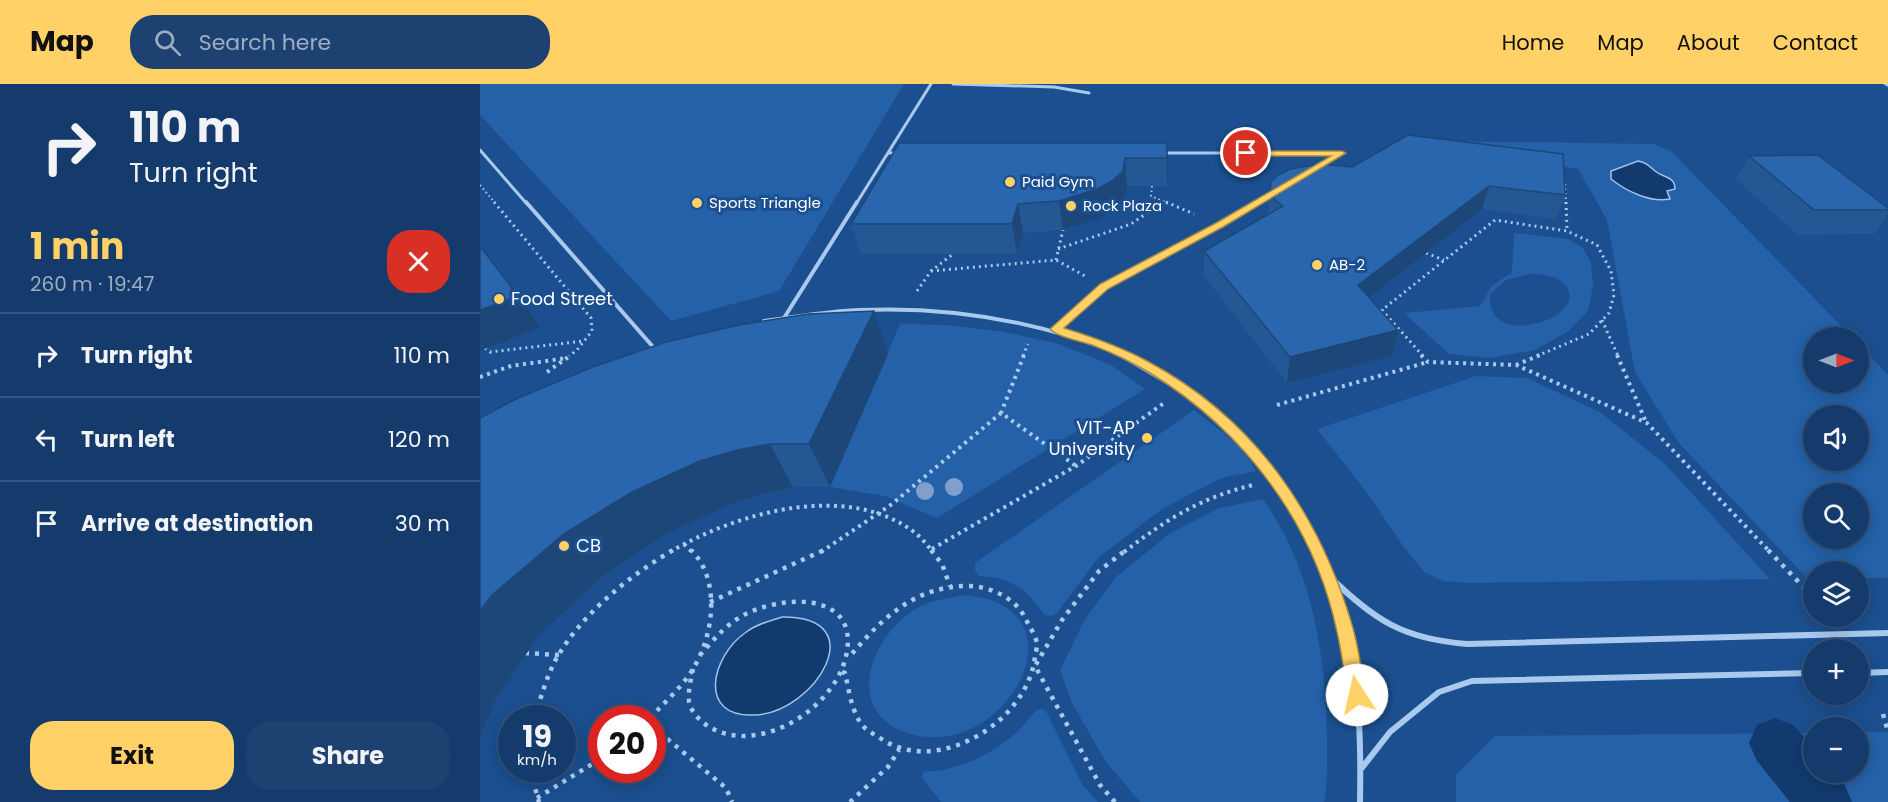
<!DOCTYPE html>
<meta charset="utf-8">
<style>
:root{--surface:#143b6b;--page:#1d4271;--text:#f1f3f6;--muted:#9dadc1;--line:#33557e;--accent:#ffd166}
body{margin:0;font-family:Poppins,sans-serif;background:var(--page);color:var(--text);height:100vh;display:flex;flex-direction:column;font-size:22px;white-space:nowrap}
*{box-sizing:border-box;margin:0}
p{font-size:20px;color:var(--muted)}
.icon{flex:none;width:33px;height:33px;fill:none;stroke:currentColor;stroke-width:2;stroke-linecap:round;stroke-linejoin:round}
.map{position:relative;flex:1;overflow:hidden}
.details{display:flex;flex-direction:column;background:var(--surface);width:480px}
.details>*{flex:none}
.hud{background:#143b6b;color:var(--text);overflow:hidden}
.needle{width:39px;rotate:90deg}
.buttons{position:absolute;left:1323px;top:243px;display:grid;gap:12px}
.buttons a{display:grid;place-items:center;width:66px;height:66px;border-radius:50%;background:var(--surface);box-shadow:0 3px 15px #0003,0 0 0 2px var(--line);font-size:30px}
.speed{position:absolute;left:18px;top:621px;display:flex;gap:12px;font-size:30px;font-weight:700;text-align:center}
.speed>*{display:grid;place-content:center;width:78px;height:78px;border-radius:50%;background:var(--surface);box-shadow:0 3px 15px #0003,0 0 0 2px var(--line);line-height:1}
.speed small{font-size:15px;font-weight:400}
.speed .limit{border:9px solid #d22;background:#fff;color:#111}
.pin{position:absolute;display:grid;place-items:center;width:51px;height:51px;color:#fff;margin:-26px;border:3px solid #fff;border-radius:50%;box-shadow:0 2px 6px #0007}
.me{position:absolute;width:66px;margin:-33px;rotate:350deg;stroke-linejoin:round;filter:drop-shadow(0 0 4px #0008)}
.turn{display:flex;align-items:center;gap:21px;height:126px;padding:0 30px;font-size:27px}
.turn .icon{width:78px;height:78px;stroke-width:2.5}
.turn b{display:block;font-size:42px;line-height:51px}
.round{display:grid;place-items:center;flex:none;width:63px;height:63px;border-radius:24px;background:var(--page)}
.summary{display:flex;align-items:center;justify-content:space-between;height:102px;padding:0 30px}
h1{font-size:36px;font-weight:700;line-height:45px;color:var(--accent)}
.primary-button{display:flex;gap:12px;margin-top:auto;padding:12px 30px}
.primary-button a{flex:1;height:69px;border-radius:24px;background:var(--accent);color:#111;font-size:24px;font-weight:700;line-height:69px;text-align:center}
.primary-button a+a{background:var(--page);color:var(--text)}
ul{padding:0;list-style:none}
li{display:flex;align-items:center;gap:18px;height:84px;padding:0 30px;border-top:2px solid var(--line)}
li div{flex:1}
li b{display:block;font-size:22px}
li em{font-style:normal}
header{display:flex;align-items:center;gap:36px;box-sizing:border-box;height:84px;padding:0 30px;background:var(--accent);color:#111}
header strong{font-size:28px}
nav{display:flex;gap:33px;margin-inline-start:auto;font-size:21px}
.search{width:420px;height:54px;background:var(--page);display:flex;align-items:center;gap:15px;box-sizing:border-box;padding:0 21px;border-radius:24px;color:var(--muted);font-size:22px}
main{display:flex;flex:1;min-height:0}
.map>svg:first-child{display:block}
</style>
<header>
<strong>Map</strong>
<div class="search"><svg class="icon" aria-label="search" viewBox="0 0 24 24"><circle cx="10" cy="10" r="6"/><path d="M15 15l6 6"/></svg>Search here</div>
<nav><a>Home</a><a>Map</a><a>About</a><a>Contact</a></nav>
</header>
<main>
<section class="details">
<div class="hud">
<div class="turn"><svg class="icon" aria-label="right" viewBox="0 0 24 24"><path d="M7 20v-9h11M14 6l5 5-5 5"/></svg><div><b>110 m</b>Turn right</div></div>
</div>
<div class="summary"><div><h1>1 min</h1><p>260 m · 19:47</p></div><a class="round" style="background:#d93025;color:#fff"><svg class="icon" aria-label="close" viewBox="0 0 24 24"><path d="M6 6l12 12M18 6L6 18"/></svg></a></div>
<ul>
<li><svg class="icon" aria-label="right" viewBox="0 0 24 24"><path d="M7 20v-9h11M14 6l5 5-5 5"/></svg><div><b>Turn right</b></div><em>110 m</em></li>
<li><svg class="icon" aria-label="left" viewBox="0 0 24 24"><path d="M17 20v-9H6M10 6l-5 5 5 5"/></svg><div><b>Turn left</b></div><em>120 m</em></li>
<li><svg class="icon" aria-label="arrive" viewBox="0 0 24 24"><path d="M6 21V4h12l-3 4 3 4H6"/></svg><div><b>Arrive at destination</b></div><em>30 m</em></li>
</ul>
<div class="primary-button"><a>Exit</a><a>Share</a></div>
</section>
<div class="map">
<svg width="1408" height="718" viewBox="0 0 1408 718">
<rect width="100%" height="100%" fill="#1b4f8f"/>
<path fill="#2461a8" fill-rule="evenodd" d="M0 0H424L299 207 191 237 0 31Z
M969 57 1174 60 1192 68 1372 253 1334 254V298H1378L1379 260 1408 291V494H1379L1378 488H1334L1333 493H1326L1198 358 1155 288 1127 136 1098 85 978 64ZM1334 332H1378V376H1334ZM1334 410H1378V454H1334Z
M1034 149 1088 155 1102 163 1111 178 1113 202 1108 227 1089 247 1055 266 1010 274 969 270 924 229 1000 222 1012 202 1032 188ZM1049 190C1063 190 1079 191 1087 204 1107 235 1005 267 1010 210L1026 196Z
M420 240 467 241 524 248 579 260 631 281 665 305 457 434 405 412 350 403Z
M996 292 1047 294 1120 328 1186 381 1290 495 989 499 963 497 944 488 923 462 888 410 837 345Z
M714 326C736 343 764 362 776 387L741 394 682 425 618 474 577 529 572 532 564 531C547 504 531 494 499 492L495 486V479Z
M783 415C832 484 846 570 847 654 847 676 848 697 844 718H660L626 678 592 619 580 586 605 535 636 493 689 450 739 424Z
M485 511C492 512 501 513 508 515 601 545 516 679 427 649 362 627 391 551 437 524 451 516 469 514 485 511Z
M562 625 566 627 602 700 618 718H461L441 693 444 688C480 686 512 671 538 647 545 640 550 632 557 626Z
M1379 648H1408V718H976V691L1015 652 1333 649 1334 688H1378Z"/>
<path fill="#123a6d" stroke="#9cc4f0" stroke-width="1.5" d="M1158 77C1167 79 1168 81 1175 87 1183 94 1195 92 1195 105L1187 107 1190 115C1170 119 1146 107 1131 95V87Z
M302 533C394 532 336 628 275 631 216 634 232 572 265 549 276 540 290 537 302 533Z"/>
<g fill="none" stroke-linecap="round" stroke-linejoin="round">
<path fill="#123a6d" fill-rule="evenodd" d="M1295 634 1313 641 1334 664V688H1355L1364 699 1372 718H1310L1277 677 1269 659 1277 641Z"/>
<path stroke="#a9c9ee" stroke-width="2" stroke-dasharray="1.5 3" stroke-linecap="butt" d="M1085 100 1086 120
M0 101 16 120
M672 102 671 112 689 120
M681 120 685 117"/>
<path stroke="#a9c9ee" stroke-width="3" stroke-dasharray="2 4" stroke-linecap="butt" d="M14 118 111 234 112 247 97 266 89 272
M686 118 714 130
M578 165 651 140 683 118
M946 169 964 176
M576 176 583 146
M451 187 576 176 605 192
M437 207 451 187 473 170
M1122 236 1138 272
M5 264 10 268 104 257
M543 272 548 260
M943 272 902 226 1015 136 1087 147 1086 118
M1057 272 1109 250 1129 229 1134 211 1131 187 1117 161 1087 147"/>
<path stroke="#a9c9ee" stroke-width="4" stroke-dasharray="3 4.5" stroke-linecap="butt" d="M544 271 521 329 596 382
M941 271 948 278 1036 281 1167 339 1290 468
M1137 271 1166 338
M1036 281 1060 271
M67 288 91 271
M0 293 31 282 87 274
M797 321 948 278
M204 460 212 468
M452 465 596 382 684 319
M190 468C256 429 366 397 434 448 441 453 447 461 453 468
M341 468 412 420 521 329
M644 468C687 435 720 414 773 401"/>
<path stroke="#a9c9ee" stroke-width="4.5" stroke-dasharray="4 6" stroke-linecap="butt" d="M451 466 462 480 470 502
M1288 466 1332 512
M230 518 344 466
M45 569 79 571
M213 585C211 595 208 606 209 617 211 629 221 638 231 644 283 672 359 621 367 567 377 505 297 512 262 532 246 541 234 555 222 569
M362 588 365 589C369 606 371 626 382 641 387 647 394 650 400 654 457 694 549 637 555 572 556 569 557 563 557 559 555 551 549 541 545 534 536 514 509 502 488 502 436 502 403 533 371 571H368
M1403 630 1408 648
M55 634C60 615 66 595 75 577 101 530 148 493 193 466
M170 634C185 618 202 603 213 585 234 551 241 495 211 466
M172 642 246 704 252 718
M50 686 59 718
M57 714 122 674
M370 718 408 683 419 666
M635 718 620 701 555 582 582 536 619 487 646 466"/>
<path stroke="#a9c9ee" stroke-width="3" d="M473 0 574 3 609 9
M0 66 47 120
M408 69H418
M681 69H862
M840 82 862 70
M376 120 451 0
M775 120 794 109"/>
<path stroke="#a9c9ee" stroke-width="4" d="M46 118 174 264
M304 234 377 118
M284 237C316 233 348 227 380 226 473 222 559 237 645 272
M576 245 624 203 778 118"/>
<path stroke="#a9c9ee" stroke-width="4.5" d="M641 271 718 316 781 376 831 452 836 468"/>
<path stroke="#a9c9ee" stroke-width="6" d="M836 466C846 493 859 521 866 549 880 604 881 661 880 718
M849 492C894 536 923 555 987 560L1408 549
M1378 589 1408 588
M881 685 910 648 959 608 992 597 1334 589"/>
<path fill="#a9c9ee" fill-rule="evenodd" d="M1403 0H1408V3Z"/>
</g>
<g fill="#7ea0ca">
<circle cx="474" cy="403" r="9"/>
<circle cx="445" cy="407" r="9"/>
</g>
<path fill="#245895" d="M687 59V102H647L644 116 634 126 620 134 583 146 543 149 537 170H381L371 140Z
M1269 72 1408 124V129L1394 150 1318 151 1256 95Z
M872 83 1085 111 1076 135 1002 125 890 214 912 272 807 299 724 192V167L788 131 791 98Z
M394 227 408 270 350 403H313L282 410 248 421 184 451 123 492 58 552 14 619 0 334Z"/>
<path fill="#1d4779" d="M687 59 688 86 687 102Z
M645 74 647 102 644 116 634 126 620 134 583 146 579 117Z
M1009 102 1002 125 874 226 878 201Z
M538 120 543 149 537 170 532 140Z
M38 212 60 243 0 267V226Z
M394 227 408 270 350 403 329 360Z
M918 246 912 272 807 299 810 273Z
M290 360 313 403 282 410 248 421 184 451 123 492 58 552 14 619 0 654V527L12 511 85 449 152 408 220 377 257 366Z"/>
<path fill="#2a66ad" stroke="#1d4779" stroke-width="1.5" d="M928 51 1083 70 1085 111 1009 102 878 201 918 246 810 273 724 167 803 122 795 116 790 107 791 98 798 91 810 85 841 80 872 83Z
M419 59H687V74H645L643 87 632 97 617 105 579 117 538 120 532 140H371Z
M1338 71 1408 124V126H1334L1269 72Z
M0 162 38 212 0 226Z
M394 227 329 360H290L257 366 220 377 152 408 85 449 12 511 0 527V334L36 315 110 284 186 258 259 241 328 230Z"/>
<path fill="#ffd166" stroke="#a68842" stroke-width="1.5" d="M763 67H862L866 69 743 143 628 205 584 244C613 253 642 263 669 278 775 335 840 430 873 544 879 566 882 589 886 611L883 617 877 620 871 617 868 611C864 590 862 569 857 548 834 439 764 347 670 289 653 279 635 270 617 263 603 257 581 255 570 245L620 200 736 139 851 72H766L762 69Z"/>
<g fill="#ffd166" stroke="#1b4f8f" stroke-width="2">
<circle cx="530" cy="98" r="6"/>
<circle cx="217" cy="119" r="6"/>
<circle cx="591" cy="122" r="6"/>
<circle cx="837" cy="181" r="6"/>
<circle cx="19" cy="215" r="6"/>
<circle cx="667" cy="354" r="6"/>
<circle cx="84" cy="462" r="6"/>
</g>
<g text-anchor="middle" stroke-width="6" stroke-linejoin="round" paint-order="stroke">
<g font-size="15" fill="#fff" stroke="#1b4f8f" text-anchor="start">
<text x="542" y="103">Paid Gym</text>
<text x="229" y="124">Sports Triangle</text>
<text x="603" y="127">Rock Plaza</text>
<text x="849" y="186">AB-2</text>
</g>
<g font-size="18" fill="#fff" stroke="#1b4f8f" text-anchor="start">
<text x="31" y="221">Food Street</text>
<text x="655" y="350" text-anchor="end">VIT-AP<tspan x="655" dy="21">University</tspan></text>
<text x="96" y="468">CB</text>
</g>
</g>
</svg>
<div class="buttons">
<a><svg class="needle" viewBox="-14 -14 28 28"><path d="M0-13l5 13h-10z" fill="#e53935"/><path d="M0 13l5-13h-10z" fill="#9dadc1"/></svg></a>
<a><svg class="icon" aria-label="sound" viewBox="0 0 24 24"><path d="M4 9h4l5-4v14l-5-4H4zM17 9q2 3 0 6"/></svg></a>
<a><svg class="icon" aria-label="search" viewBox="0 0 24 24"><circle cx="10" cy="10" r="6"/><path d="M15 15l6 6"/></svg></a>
<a><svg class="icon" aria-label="layers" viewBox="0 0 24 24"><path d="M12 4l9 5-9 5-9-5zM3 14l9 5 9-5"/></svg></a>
<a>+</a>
<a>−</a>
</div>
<div class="speed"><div>19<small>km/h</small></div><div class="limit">20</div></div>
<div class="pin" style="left:766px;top:69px;background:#d93025"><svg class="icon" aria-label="arrive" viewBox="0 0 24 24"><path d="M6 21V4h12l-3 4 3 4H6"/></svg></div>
<svg class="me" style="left:877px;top:611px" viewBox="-20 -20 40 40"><circle r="19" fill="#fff"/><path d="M0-13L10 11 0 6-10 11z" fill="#ffd166"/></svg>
</div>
</main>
